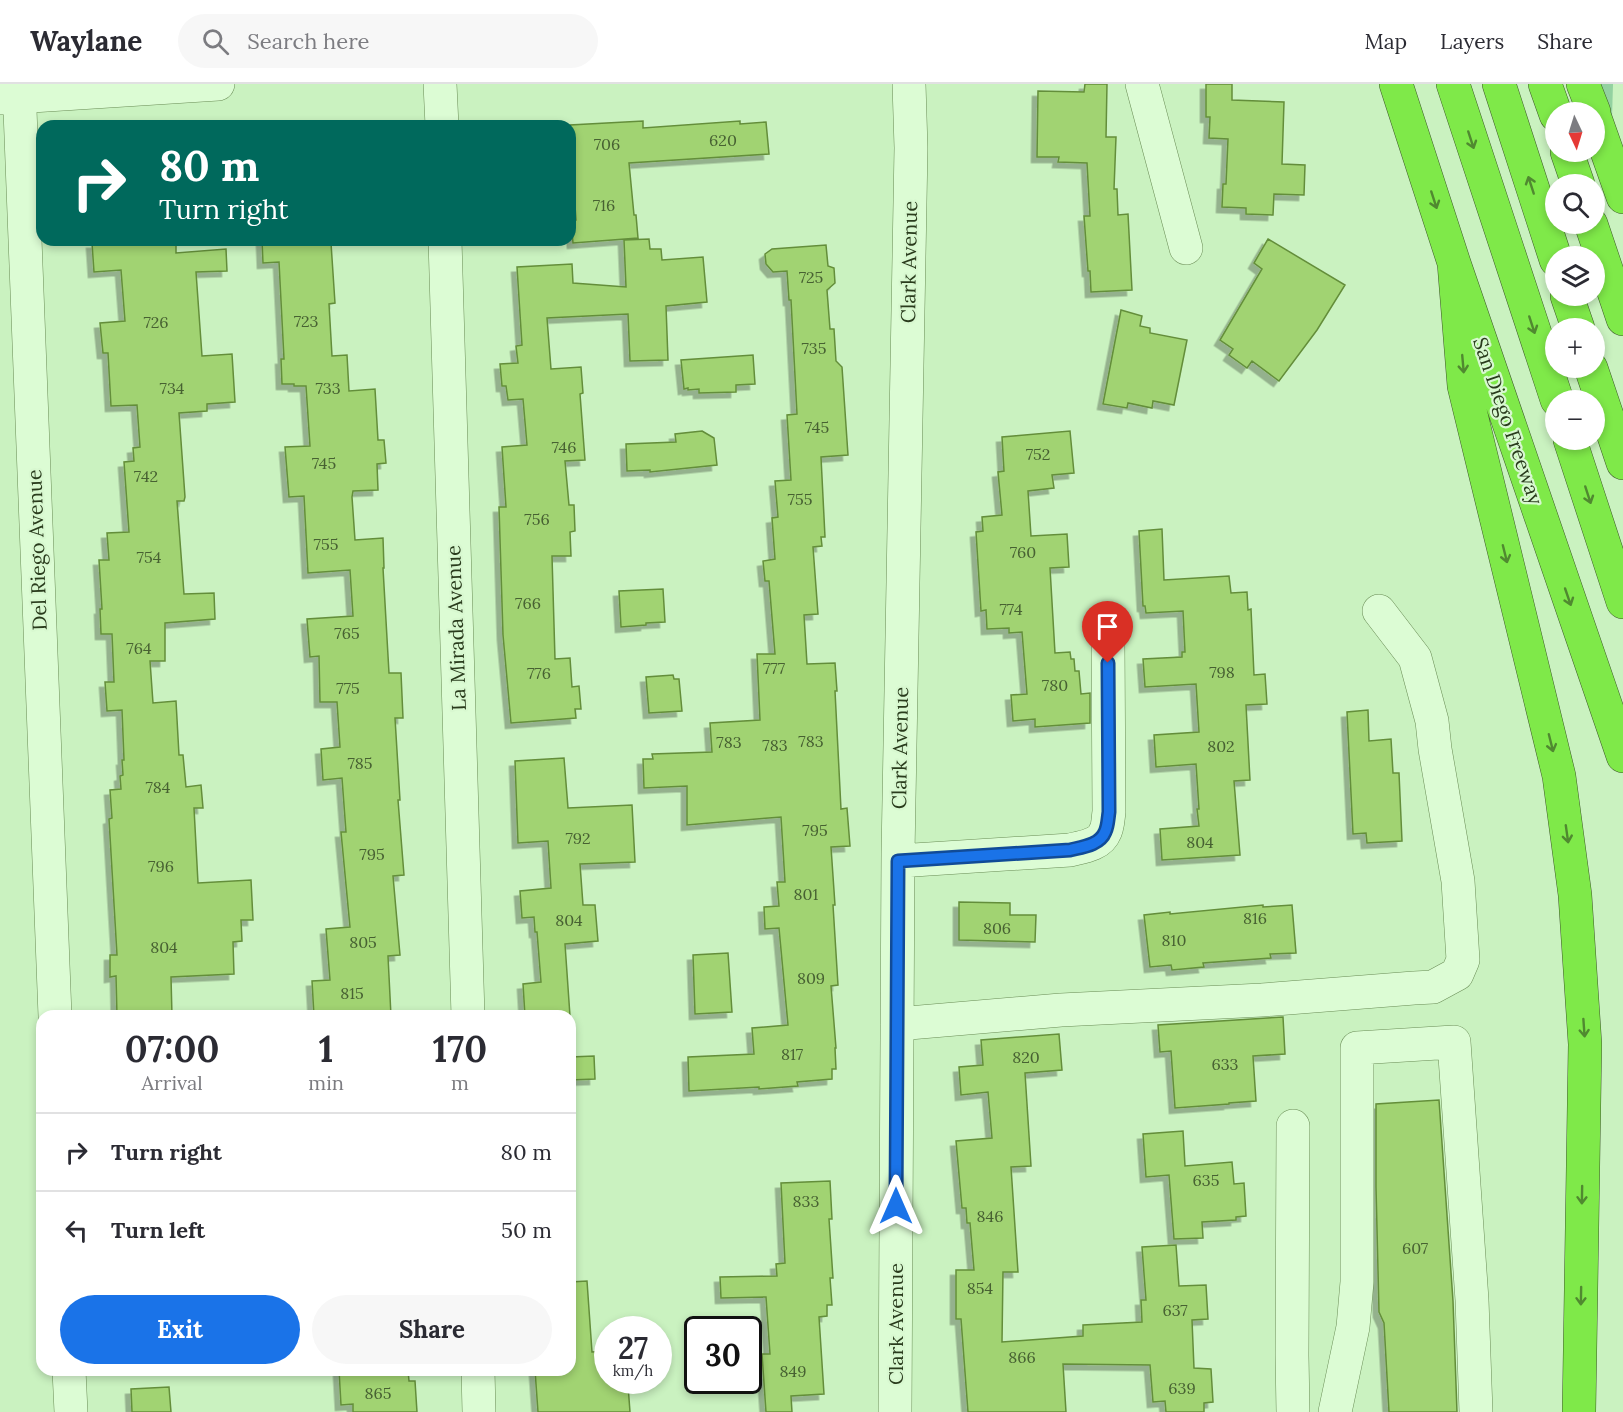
<!DOCTYPE html>
<meta charset="utf-8">
<style>
:root{--surface:#fff;--page:#f7f7f7;--text:#2b2b33;--muted:#7c7c81;--line:#e1e1e2;--accent:#1a73e8}
body{margin:0;font-family:Lora,serif;background:var(--page);color:var(--text);height:100vh;display:flex;flex-direction:column;font-size:22px;white-space:nowrap}
*{box-sizing:border-box;margin:0}
p{font-size:20px;color:var(--muted)}
.icon{flex:none;width:33px;height:33px;fill:none;stroke:currentColor;stroke-width:2;stroke-linecap:round;stroke-linejoin:round}
.map{position:relative;flex:1;overflow:hidden}
.side{position:absolute;left:36px;top:926px;width:540px;height:366px;display:flex;flex-direction:column;background:var(--surface);border-radius:18px;box-shadow:0 3px 9px #0003}
.side>*{flex:none}
.guide{position:absolute;left:36px;top:36px;width:540px;height:126px;border-radius:18px;box-shadow:0 3px 9px #0003;background:#00695c;color:#fff;overflow:hidden}
.needle{width:39px;rotate:176deg}
.fabs{position:absolute;left:1545px;top:18px;display:grid;gap:12px}
.fabs a{display:grid;place-items:center;width:60px;height:60px;border-radius:50%;background:var(--surface);box-shadow:0 3px 9px #0003;font-size:30px}
.speed{position:absolute;left:594px;top:1232px;display:flex;gap:12px;font-size:30px;font-weight:700;text-align:center}
.speed>*{display:grid;place-content:center;width:78px;height:78px;border-radius:50%;background:var(--surface);box-shadow:0 3px 9px #0003;line-height:1}
.speed small{font-size:15px;font-weight:400}
.speed .limit{border:3px solid #111;border-radius:9px;background:#fff;color:#111}
.pin{position:absolute;display:grid;place-items:center;width:51px;height:51px;color:#fff;margin:-62px -26px;border-radius:50% 50% 50% 0;rotate:-45deg;box-shadow:0 0 6px #0007}
.pin .icon{rotate:45deg}
.me{position:absolute;width:66px;margin:-33px;rotate:0deg;stroke-linejoin:round;filter:drop-shadow(0 0 4px #0008)}
.turn{display:flex;align-items:center;gap:21px;height:126px;padding:0 24px;font-size:27px}
.turn .icon{width:78px;height:78px;stroke-width:2.5}
.turn b{display:block;font-size:42px;line-height:51px}
.eta{display:flex;justify-content:space-evenly;align-items:center;height:102px;text-align:center}
.eta b{font-size:36px;font-weight:700;line-height:42px}
.primary-button{display:flex;gap:12px;margin-top:auto;padding:12px 24px}
.primary-button a{flex:1;height:69px;border-radius:36px;background:var(--accent);color:#fff;font-size:24px;font-weight:700;line-height:69px;text-align:center}
.primary-button a+a{background:var(--page);color:var(--text)}
ul{padding:0;list-style:none}
li{display:flex;align-items:center;gap:18px;height:78px;padding:0 24px;border-top:2px solid var(--line)}
li div{flex:1}
li b{display:block;font-size:22px}
li em{font-style:normal}
header{display:flex;align-items:center;gap:36px;box-sizing:border-box;height:84px;padding:0 30px;background:var(--surface);border-bottom:2px solid var(--line)}
header strong{font-size:28px}
nav{display:flex;gap:33px;margin-inline-start:auto;font-size:21px}
.search{width:420px;height:54px;background:var(--page);display:flex;align-items:center;gap:15px;box-sizing:border-box;padding:0 21px;border-radius:33px;color:var(--muted);font-size:22px}
.map>svg:first-child{display:block}
</style>
<header>
<strong>Waylane</strong>
<div class="search"><svg class="icon" aria-label="search" viewBox="0 0 24 24"><circle cx="10" cy="10" r="6"/><path d="M15 15l6 6"/></svg>Search here</div>
<nav><a>Map</a><a>Layers</a><a>Share</a></nav>
</header>
<div class="map">
<svg width="1623" height="1328" viewBox="0 0 1623 1328">
<defs>
<filter id="shadow"><feDropShadow dx="-5.5" dy="5.5" stdDeviation="0" flood-color="#0004"/></filter>
</defs>
<rect width="100%" height="100%" fill="#caf2c0"/>
<path fill="#93d1a0" d="M1600 0H1613L1612 34Z"/>
<path fill="#a1d372" stroke="#648e3a" stroke-width="1.5" filter="url(#shadow)" d="M1085 0H1107L1106 53H1116L1114 105H1117L1118 131 1128 130 1132 206 1091 208 1090 187H1088L1084 132H1090L1087 79 1058 78 1059 73H1037L1038 7 1084 8Z
M1206 0H1232V16L1284 18 1282 80 1305 81 1304 111 1274 110 1273 131 1246 130V124L1222 123 1223 100H1226L1228 55 1209 54 1210 33H1206Z
M643 37V44L740 37V40L766 38 769 70 629 79 634 131H636L638 154 573 159 571 136H576L572 81H570V41Z
M649 155 650 165H661L662 176 703 173 707 218 666 222 668 276 630 277 628 230 547 234 551 285 581 283 583 309 580 310 585 376 565 377 569 421H574L575 447 570 448 571 472H552L555 575 570 574 572 603 579 602 581 625H575L576 634 511 639 503 551 499 423H506L502 363 527 361 523 315 508 316 506 302H502L500 280 518 279 516 262 522 261 517 183 572 180 573 199 626 203 624 156Z
M1268 155 1345 201 1317 246 1279 297 1252 277 1247 284 1229 271 1233 265 1220 256 1262 185 1254 179Z
M104 156H176V169L226 165 227 187 196 188 202 272 232 270 235 318 207 320V327L179 329 185 413 184 417H177L184 510 214 509 215 535 165 539V577H150L153 619 176 617 179 671H183L186 703 201 701 203 724H194L198 799 251 796 253 836H241L242 857 233 858 234 890 171 893 172 932H117L116 892 110 893V871H117L109 735 112 734 110 706 121 705 120 692 123 691 122 676H124L122 626 107 627 105 598H114L112 550H101L100 525H102L99 476H109L107 449 129 448 124 378 134 377 133 364 140 363 137 321 111 322 108 269H103L100 239 125 237 121 186 94 188 92 159H104Z
M262 156H325V159H331L335 219 329 220 332 272 347 271 349 307 375 305 378 356H384L386 379 377 380 378 406 353 407 352 413 355 456 383 454 384 484H383L389 589H401L403 634H395L400 716H398L404 791 393 792 400 871 388 872 391 932H314L312 897 330 896 326 845 350 843 341 748H346L342 694 323 696 321 665 340 663 337 618H320L319 572 310 573 307 535 353 532 350 486 308 489 304 412 289 413 285 363 310 362 306 302H294V300H282L281 275H284L279 178 263 179Z
M826 161 828 182 834 184 835 199 827 206 830 245H834L836 277 842 283 848 371 821 373 825 453H821L822 462 813 463 818 530 804 531 807 580 835 579 837 607H835L841 725 847 724 850 762 831 763 835 821H833L838 901 831 902 836 964H835L836 985H832V995L797 998 798 1002 759 1005V1003L689 1007 688 973 754 970 752 944 788 941 779 844 765 845 764 823 779 822 777 798H785L781 733 687 741V702L644 704 643 675H653L652 670 712 668 710 639 760 636 757 570H775L769 497H765L763 477 775 475 772 434 778 433 775 397 791 396 787 331 797 330 791 216H789L787 187 773 188 766 180 765 170 772 165Z
M1121 226 1142 232 1140 242 1150 244V249L1187 256 1174 321 1153 317 1152 324 1128 319 1127 324 1103 320Z
M753 271 755 300 736 301V308L699 309V305L688 306V304L684 305 681 276Z
M702 347 714 354 717 381 650 388V386L627 387 626 360 676 358 675 350Z
M1070 347 1074 389 1052 391 1054 404 1028 407 1031 452 1067 450 1069 483 1050 484 1055 569 1070 568 1071 575H1074L1075 587H1079L1081 610 1090 609V639L1035 643V635L1013 637 1011 611 1027 610 1022 548 1009 549V544L987 545 986 526 981 527 976 448 983 447 982 433 1002 431 998 388 1004 387 1002 353Z
M1162 445 1164 496 1229 492 1231 509 1247 508 1248 526 1251 525 1254 591 1265 590 1267 620 1246 621 1250 696 1234 697 1240 771 1162 776 1160 745 1199 742 1197 725H1199L1196 680 1156 683 1154 651 1199 648 1196 600 1145 603 1143 575 1182 573V568H1185L1183 527 1146 529 1145 522H1143L1139 447Z
M663 505 665 538 646 539V541L621 543 619 507Z
M673 591 674 595H679L682 627 649 629 646 593Z
M1368 626 1369 657 1391 655 1393 689H1399L1402 757 1367 759 1366 749 1353 750 1347 628Z
M564 674 568 724 632 721 635 778 580 780 583 821H595L598 857 565 860 570 932H525L523 900 541 898 537 848H535L534 833 522 834 520 807 551 804 548 757 518 759 515 677Z
M959 818 1010 819V831H1036L1035 858 959 856Z
M1263 821V823L1292 821 1296 869 1270 870 1271 874 1203 879 1204 883 1172 886 1171 881 1150 883 1144 831 1170 828V830Z
M728 869 732 928 695 930 693 871Z
M1283 933 1285 970 1253 972 1256 1017 1229 1019V1020L1175 1024 1171 967 1160 968 1158 941Z
M1059 950 1062 986 1025 989 1031 1082 1011 1083 1018 1188H1003L1002 1258 1083 1252V1241L1142 1238 1141 1216H1146L1142 1163 1176 1161 1179 1202 1206 1201 1208 1235 1192 1236 1194 1284 1211 1285 1213 1318 1204 1319V1328H1166L1165 1317 1153 1318 1150 1281 1063 1280 1066 1328H968L961 1235H956V1186H974L970 1139H967L966 1124H962L956 1057 992 1054 988 1008 961 1011 959 983 983 981 981 956Z
M594 972 595 995 570 996V973Z
M1439 1016 1453 1217 1457 1328H1389L1384 1239 1379 1228 1376 1103V1020Z
M1183 1047 1185 1082 1232 1078 1234 1100 1244 1099 1246 1132 1236 1133V1136L1202 1138 1203 1154 1174 1155 1169 1091 1146 1093 1143 1050Z
M830 1097 832 1135H829L833 1194H830L832 1221H827V1232L819 1233 824 1310 791 1312 792 1328H766L762 1270H770L766 1213 721 1214 720 1193 777 1192 776 1180 785 1179 781 1099Z
M587 1197 592 1268 608 1267V1296H619V1302L628 1301 630 1328H538L535 1286H570V1198Z
M339 1286H408L409 1297H415L417 1328H353V1320L341 1321Z
M169 1303 171 1328H132L131 1305Z"/>
<g fill="none" stroke-linecap="round" stroke-linejoin="round">
<defs>
<path id="minor" d="M19 0 55 932
M440 0 442 42
M1142 0 1186 164
M0 14 218 0
M445 156 468 932
M898 777 1070 766C1082 763 1100 761 1105 748 1108 743 1108 734 1109 728L1108 558
M897 940 1061 926 1262 916 1414 904 1433 903 1457 890 1463 876 1458 797 1435 665 1432 637 1415 574 1379 527
M1293 1042 1292 1271 1293 1328
M69 1286 71 1328
M478 1286 479 1328
M895 1328 898 770 911 64 909 0
M1335 1328 1353 1243 1357 1198V964L1454 958 1472 1216 1476 1328"/>
<path id="highway" d="M1396 0 1454 179 1623 672
M1453 0 1557 316
M1499 0 1556 176
M1545 0 1556 31
M1583 0 1594 28
M1594 31 1623 113
M1567 68 1578 100
M1591 140 1623 235
M1454 179 1464 302 1559 692 1575 811 1585 960 1579 1328
M1567 212 1578 244
M1591 284 1623 379
M1570 356 1623 518"/>
</defs>
<use href="#minor" stroke="#6a8d56" stroke-width="34"/>
<use href="#highway" stroke="#3f5a2b" stroke-width="34"/>
<use href="#minor" stroke="#dcfcd4" stroke-width="33"/>
<use href="#highway" stroke="#7fe949" stroke-width="33"/>
</g>
<defs><path id="oneway-shaft" d="M-6 0H5M1.5-3L5.5 0L1.5 3" fill="none" stroke-width="1.6" stroke-linecap="round" stroke-linejoin="round" transform="scale(1.5)"/></defs>
<g stroke="#508930">
<use href="#oneway-shaft" transform="translate(1471 56) rotate(72)"/>
<use href="#oneway-shaft" transform="translate(1531 101) rotate(-108)"/>
<use href="#oneway-shaft" transform="translate(1434 116) rotate(72)"/>
<use href="#oneway-shaft" transform="translate(1532 241) rotate(72)"/>
<use href="#oneway-shaft" transform="translate(1463 280) rotate(85)"/>
<use href="#oneway-shaft" transform="translate(1588 411) rotate(72)"/>
<use href="#oneway-shaft" transform="translate(1505 470) rotate(76)"/>
<use href="#oneway-shaft" transform="translate(1568 513) rotate(71)"/>
<use href="#oneway-shaft" transform="translate(1551 659) rotate(76)"/>
<use href="#oneway-shaft" transform="translate(1567 750) rotate(82)"/>
<use href="#oneway-shaft" transform="translate(1584 944) rotate(86)"/>
<use href="#oneway-shaft" transform="translate(1582 1111) rotate(91)"/>
<use href="#oneway-shaft" transform="translate(1581 1212) rotate(91)"/>
</g>
<g fill="none" stroke-linecap="round" stroke-linejoin="round">
<defs>
<path id="route" d="M896 1122 898 777 1070 766C1082 763 1100 761 1105 748 1108 742 1108 734 1109 728L1108 579"/>
</defs>
<use href="#route" stroke="#114b97" stroke-width="15"/>
<use href="#route" stroke="#1a73e8" stroke-width="10"/>
</g>
<g text-anchor="middle" stroke-width="4.5" stroke-linejoin="round" paint-order="stroke">
<g font-size="16" fill="#476132">
<text x="723" y="62">620</text>
<text x="607" y="66">706</text>
<text x="604" y="127">716</text>
<text x="811" y="199">725</text>
<text x="306" y="243">723</text>
<text x="156" y="244">726</text>
<text x="814" y="270">735</text>
<text x="172" y="310">734</text>
<text x="328" y="310">733</text>
<text x="817" y="349">745</text>
<text x="564" y="369">746</text>
<text x="1038" y="376">752</text>
<text x="324" y="385">745</text>
<text x="146" y="398">742</text>
<text x="800" y="421">755</text>
<text x="537" y="441">756</text>
<text x="326" y="466">755</text>
<text x="1023" y="474">760</text>
<text x="149" y="479">754</text>
<text x="528" y="525">766</text>
<text x="1011" y="531">774</text>
<text x="347" y="555">765</text>
<text x="139" y="570">764</text>
<text x="774" y="590">777</text>
<text x="1222" y="594">798</text>
<text x="539" y="595">776</text>
<text x="1055" y="607">780</text>
<text x="348" y="610">775</text>
<text x="811" y="663">783</text>
<text x="729" y="664">783</text>
<text x="775" y="667">783</text>
<text x="1221" y="668">802</text>
<text x="360" y="685">785</text>
<text x="158" y="709">784</text>
<text x="815" y="752">795</text>
<text x="578" y="760">792</text>
<text x="1200" y="764">804</text>
<text x="372" y="776">795</text>
<text x="161" y="788">796</text>
<text x="806" y="816">801</text>
<text x="1255" y="840">816</text>
<text x="569" y="842">804</text>
<text x="997" y="850">806</text>
<text x="1174" y="862">810</text>
<text x="363" y="864">805</text>
<text x="164" y="869">804</text>
<text x="811" y="900">809</text>
<text x="352" y="915">815</text>
<text x="792" y="976">817</text>
<text x="1026" y="979">820</text>
<text x="1225" y="986">633</text>
<text x="1206" y="1102">635</text>
<text x="806" y="1123">833</text>
<text x="990" y="1138">846</text>
<text x="1415" y="1170">607</text>
<text x="980" y="1210">854</text>
<text x="1175" y="1232">637</text>
<text x="1022" y="1279">866</text>
<text x="793" y="1293">849</text>
<text x="1182" y="1310">639</text>
<text x="378" y="1315">865</text>
</g>
<g font-size="20" fill="#293b1c" stroke="#d8f8d0">
<text transform="translate(909 178) rotate(-89)" y="7">Clark Avenue</text>
<text transform="translate(1508 337) rotate(71)" y="7">San Diego Freeway</text>
<text transform="translate(37 466) rotate(-92)" y="7">Del Riego Avenue</text>
<text transform="translate(456 544) rotate(-92)" y="7">La Mirada Avenue</text>
<text transform="translate(900 664) rotate(-89)" y="7">Clark Avenue</text>
<text transform="translate(896 1240) rotate(-90)" y="7">Clark Avenue</text>
</g>
</g>
</svg>
<div class="fabs">
<a><svg class="needle" viewBox="-14 -14 28 28"><path d="M0-13l5 13h-10z" fill="#e53935"/><path d="M0 13l5-13h-10z" fill="#7c7c81"/></svg></a>
<a><svg class="icon" aria-label="search" viewBox="0 0 24 24"><circle cx="10" cy="10" r="6"/><path d="M15 15l6 6"/></svg></a>
<a><svg class="icon" aria-label="layers" viewBox="0 0 24 24"><path d="M12 4l9 5-9 5-9-5zM3 14l9 5 9-5"/></svg></a>
<a>+</a>
<a>−</a>
</div>
<div class="speed"><div>27<small>km/h</small></div><div class="limit">30</div></div>
<div class="pin" style="left:1108px;top:579px;background:#d93025"><svg class="icon" aria-label="arrive" viewBox="0 0 24 24"><path d="M6 21V4h12l-3 4 3 4H6"/></svg></div>
<svg class="me" style="left:896px;top:1122px" viewBox="-20 -20 40 40"><path d="M0-17L14 15 0 8-14 15z" fill="#1a73e8" stroke="#fff" stroke-width="4"/></svg>
<div class="guide">
<div class="turn"><svg class="icon" aria-label="right" viewBox="0 0 24 24"><path d="M7 20v-9h11M14 6l5 5-5 5"/></svg><div><b>80 m</b>Turn right</div></div>
</div>
<section class="side">
<div class="eta">
<div><b>07:00</b><p>Arrival</p></div>
<div><b>1</b><p>min</p></div>
<div><b>170</b><p>m</p></div>
</div>
<ul>
<li><svg class="icon" aria-label="right" viewBox="0 0 24 24"><path d="M7 20v-9h11M14 6l5 5-5 5"/></svg><div><b>Turn right</b></div><em>80 m</em></li>
<li><svg class="icon" aria-label="left" viewBox="0 0 24 24"><path d="M17 20v-9H6M10 6l-5 5 5 5"/></svg><div><b>Turn left</b></div><em>50 m</em></li>
</ul>
<div class="primary-button"><a>Exit</a><a>Share</a></div>
</section>
</div>
